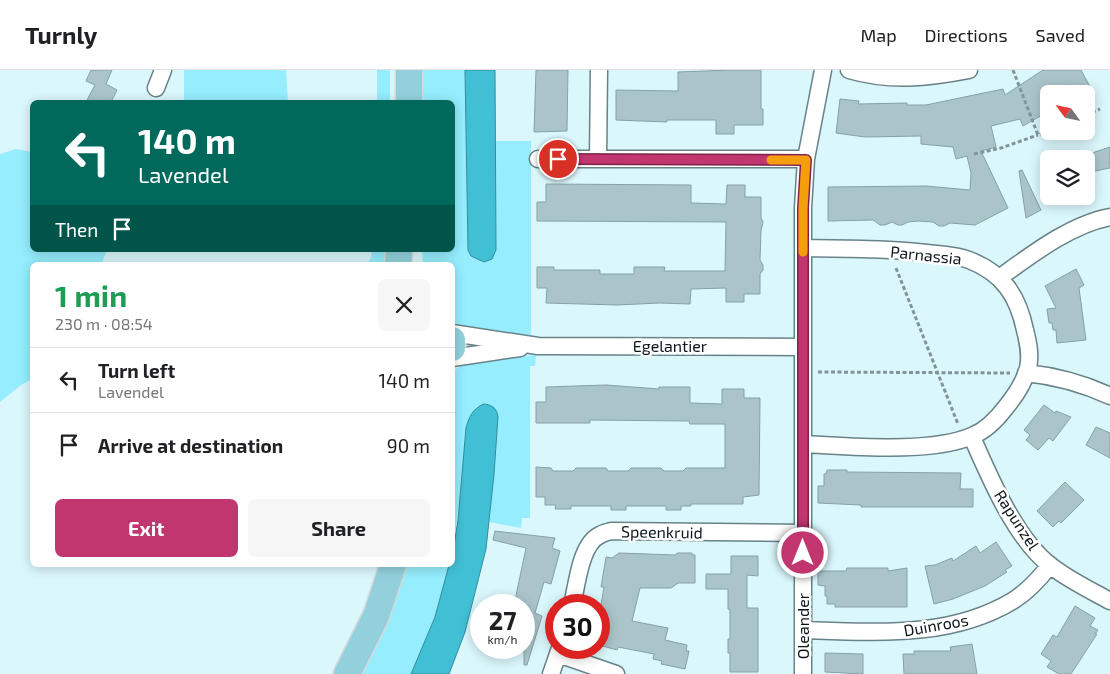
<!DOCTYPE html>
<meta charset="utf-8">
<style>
:root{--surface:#fff;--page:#f6f6f6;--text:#202124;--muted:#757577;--line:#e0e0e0;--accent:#c1366f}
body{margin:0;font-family:"Exo 2",sans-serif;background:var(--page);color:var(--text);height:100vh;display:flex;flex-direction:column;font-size:19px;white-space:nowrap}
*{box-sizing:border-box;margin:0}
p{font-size:16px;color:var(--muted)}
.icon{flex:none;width:28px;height:28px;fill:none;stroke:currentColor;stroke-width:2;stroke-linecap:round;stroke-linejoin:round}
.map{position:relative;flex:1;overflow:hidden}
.details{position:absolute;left:30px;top:192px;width:425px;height:305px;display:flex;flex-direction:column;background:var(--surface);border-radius:8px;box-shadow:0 2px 12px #0003}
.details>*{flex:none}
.hud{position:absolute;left:30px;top:30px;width:425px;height:152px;border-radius:8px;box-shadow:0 2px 12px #0003;background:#00695c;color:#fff;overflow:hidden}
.needle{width:32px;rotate:303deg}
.buttons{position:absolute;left:1040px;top:15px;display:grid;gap:10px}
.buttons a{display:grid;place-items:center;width:55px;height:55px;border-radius:8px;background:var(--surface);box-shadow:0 2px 12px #0003;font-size:25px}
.speed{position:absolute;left:470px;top:524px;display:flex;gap:10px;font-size:25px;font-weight:700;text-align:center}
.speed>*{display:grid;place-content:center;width:65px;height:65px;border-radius:50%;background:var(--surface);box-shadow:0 2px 12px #0003;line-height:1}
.speed small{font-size:12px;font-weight:400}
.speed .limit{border:8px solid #d22;background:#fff;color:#111}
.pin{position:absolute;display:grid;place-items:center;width:42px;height:42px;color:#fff;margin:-21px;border:2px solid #fff;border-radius:50%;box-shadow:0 1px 5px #0007}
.me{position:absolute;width:55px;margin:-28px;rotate:0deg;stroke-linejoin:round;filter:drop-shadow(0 0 4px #0008)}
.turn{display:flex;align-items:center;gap:18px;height:105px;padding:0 25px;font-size:22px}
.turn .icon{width:65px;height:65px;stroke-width:2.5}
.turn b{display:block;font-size:35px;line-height:42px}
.then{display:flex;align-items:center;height:48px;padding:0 25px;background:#0003;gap:10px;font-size:19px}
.round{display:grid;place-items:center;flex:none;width:52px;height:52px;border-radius:8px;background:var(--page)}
.headline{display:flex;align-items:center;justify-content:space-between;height:85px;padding:0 25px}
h1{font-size:30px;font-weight:700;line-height:38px;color:#1e9e55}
.primary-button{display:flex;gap:10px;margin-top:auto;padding:10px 25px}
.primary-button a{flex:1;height:58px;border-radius:8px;background:var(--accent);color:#fff;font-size:20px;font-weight:700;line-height:58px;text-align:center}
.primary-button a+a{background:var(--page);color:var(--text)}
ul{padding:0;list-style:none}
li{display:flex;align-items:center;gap:15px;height:65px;padding:0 25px;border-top:1px solid var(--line)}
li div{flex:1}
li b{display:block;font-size:19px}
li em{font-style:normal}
header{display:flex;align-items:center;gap:30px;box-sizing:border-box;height:70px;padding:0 25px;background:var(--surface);border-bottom:1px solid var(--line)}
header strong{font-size:24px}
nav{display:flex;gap:28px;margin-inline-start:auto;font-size:18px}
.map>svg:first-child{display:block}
</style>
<header>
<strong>Turnly</strong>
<nav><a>Map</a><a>Directions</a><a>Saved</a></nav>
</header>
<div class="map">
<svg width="1110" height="604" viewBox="0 0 1110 604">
<rect width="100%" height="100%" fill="#daf7fc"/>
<path fill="#95edfd" d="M184 0H286L288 32H184Z
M377 0H390V32H377Z
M416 0H465L468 180H496L495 71H531V265C514 263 461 262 452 250V195H423L422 180H452V32H416Z
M16 79 32 82V180H107L101 195H32V309L21 315 0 332V84Z
M372 180H387V195H367L371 187Z
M536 285 535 296H530V448H522L521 458 489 452 494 404 498 347 477 336 469 349 453 482V301C468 288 515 287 536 285Z
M401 495H449L435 547 411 604H357Z"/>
<path fill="#41c0d5" stroke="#318d9c" d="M465 0H495L496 180 492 189 484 192 471 186 468 180Z
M484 334C492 335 497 338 498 347L494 404 486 479 465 562 449 604H411L435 547 449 495H452L453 482 458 450 466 358C469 347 473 338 484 334Z"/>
<path fill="#aac5ca" stroke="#86a1a6" d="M91 0H112L106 14 117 20 111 32H86L95 15 86 11Z
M536 0H568L567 61 534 62Z
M731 0H761V39H763V55H734V64H716V50H667V52L616 50V20L678 21V2Z
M1043 0H1081L1094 24H1049V41L1023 56 1020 49 991 56 996 77 981 81 1008 138 975 155 950 153 944 156H939L933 152 918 151 908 152 902 155H898L892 152 885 155H880L873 150 828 151V117L926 116 970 120 971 103 967 86 956 89 953 77 921 74V66L865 67 836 63 840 29 859 31 858 34 907 33V35H926L1003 19 1005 25Z
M1110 77V98L1086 103V85Z
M1022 100 1041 140 1026 148 1019 101Z
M546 114 691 115V133L726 134 727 115H745V127H761V148L763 152 761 161 760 190 763 195V200L760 204V224H744V232H726V218L691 219 690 234 660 233 617 235 546 233 547 218H537V197H554V200H600V204H634V197H665L664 201H725L726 152 537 151V132H546Z
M1076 199 1084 215 1079 218 1086 270 1057 273 1056 260H1053L1052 253H1049L1047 239 1056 238 1045 216Z
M606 315 659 319V317H690V333L722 334V319H744V328H760L759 425 743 427V434H691V436H681V440H666V436H626V440H611V436H571V439H555L556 435H545V427H536V397L551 398 553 401H573L576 398H606L608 401H628L631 398H661L664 401H683L686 398H725V354H690L689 351 590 350V353H536V332H546V317Z
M1044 335 1055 343 1056 341 1071 347 1053 371 1049 368 1038 380 1026 370 1030 365 1024 360Z
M1096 357 1110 363V388L1086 375Z
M827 400H847V402L961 403 960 419H973V437H861V435L818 433V416H824V404H826Z
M1065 412 1084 430 1061 453 1059 451 1053 457 1037 441Z
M495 461 555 468 552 478 560 481 551 514 544 512 535 543 542 546 527 595H524V535H514L526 478 493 470Z
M996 472 1012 496 1005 500 1007 502 985 516 953 529 934 534 925 496 935 495 952 488 953 491 976 476 980 483Z
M619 483 676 485 677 483H692V485H695V513H678L671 518H640L632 551 668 558 665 570 687 575 686 581H689L685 599 661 594 662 591 653 589 654 584 618 577 617 580 599 575V546L604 517H601L606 487 612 488Z
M731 486H758V506L747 505V538H758V602H730V583H728V569H730V540L728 539V519H706V504H731Z
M847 498H888V501L907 498V537H835V534H827V526H825V516L818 515V501H846Z
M1075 536 1095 548 1090 556 1098 560 1095 564H1097L1071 604H1059L1047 597 1051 591 1041 584 1053 565 1057 567Z
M972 574 977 604H904L903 584H914V581H951L950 577Z
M825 583 863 584V604L825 602Z"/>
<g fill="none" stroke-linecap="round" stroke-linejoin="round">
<defs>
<path id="street" d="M849 0C890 12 928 8 969 0
M156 18 163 0
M538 89H806
M598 89 599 0
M999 208C1031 185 1071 154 1110 147
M452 263 538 276 803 277
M452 288 520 278
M1026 303C1056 306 1082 313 1110 326
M972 367C989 406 1016 470 1051 496 1069 510 1090 520 1110 531
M803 374C850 376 929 384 972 366 987 360 997 349 1006 337 1016 325 1024 313 1028 298 1031 285 1028 272 1025 260 1018 226 1003 203 969 190 959 186 947 185 936 184 892 178 847 179 803 178
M572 535C577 516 580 474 600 465 603 463 608 462 611 461L803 463
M803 560C875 562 950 569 1014 530 1028 521 1040 508 1050 495
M558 584 616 604
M551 604 560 578
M803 604V138L806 89 823 0"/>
<path id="primary" d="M409 0V32
M398 195 399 180
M452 270V278
M347 604 376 546 393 495"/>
</defs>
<use href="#street" stroke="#688287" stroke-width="19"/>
<use href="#primary" stroke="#d8dada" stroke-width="29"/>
<path stroke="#819599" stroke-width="3" stroke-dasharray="4 2.5" stroke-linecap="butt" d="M1013 0 1038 65 1049 61
M1086 45 1100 39
M974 84 1001 78 1038 65
M896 198 958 354
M818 302 1010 303"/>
<use href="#street" stroke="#fff" stroke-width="16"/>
<use href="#primary" stroke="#92d1dc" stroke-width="26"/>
</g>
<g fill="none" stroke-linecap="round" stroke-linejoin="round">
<defs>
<path id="route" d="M558 89 806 90 803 138V483"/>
</defs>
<use href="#route" stroke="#7d2348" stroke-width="12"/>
<use href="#route" stroke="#c1366f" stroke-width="9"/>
<path stroke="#f59e0b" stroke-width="9" d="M771 90H806L803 138V182"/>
</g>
<g text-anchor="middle" stroke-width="5" stroke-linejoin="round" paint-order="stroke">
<g font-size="16" fill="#0c1618" stroke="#fefefe">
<text transform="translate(926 185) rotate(6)" y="6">Parnassia</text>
<text x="670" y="282">Egelantier</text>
<text transform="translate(1017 450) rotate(57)" y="6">Rapunzel</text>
<text transform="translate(662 462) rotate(1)" y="6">Speenkruid</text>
<text transform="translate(936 555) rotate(-10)" y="6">Duinroos</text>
<text transform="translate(803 556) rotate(-90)" y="6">Oleander</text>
</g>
</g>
</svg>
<div class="buttons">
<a><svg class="needle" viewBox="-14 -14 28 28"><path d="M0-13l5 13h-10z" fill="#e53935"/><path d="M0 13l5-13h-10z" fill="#757577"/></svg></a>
<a><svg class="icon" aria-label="layers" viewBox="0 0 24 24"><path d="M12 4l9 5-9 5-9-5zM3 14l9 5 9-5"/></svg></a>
</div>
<div class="speed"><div>27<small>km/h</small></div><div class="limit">30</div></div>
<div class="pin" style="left:558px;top:89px;background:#d93025"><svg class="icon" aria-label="arrive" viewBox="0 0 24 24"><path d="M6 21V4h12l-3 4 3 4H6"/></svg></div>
<svg class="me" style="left:803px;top:483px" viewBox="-20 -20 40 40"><circle r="17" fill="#c1366f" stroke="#fff" stroke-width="3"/><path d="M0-11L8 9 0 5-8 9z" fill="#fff"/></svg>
<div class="hud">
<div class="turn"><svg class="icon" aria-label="left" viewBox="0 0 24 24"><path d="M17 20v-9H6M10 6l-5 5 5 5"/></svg><div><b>140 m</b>Lavendel</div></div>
<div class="then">Then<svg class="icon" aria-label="arrive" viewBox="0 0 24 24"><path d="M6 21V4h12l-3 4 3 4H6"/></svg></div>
</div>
<section class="details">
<div class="headline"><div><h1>1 min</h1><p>230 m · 08:54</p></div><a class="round"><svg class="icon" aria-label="close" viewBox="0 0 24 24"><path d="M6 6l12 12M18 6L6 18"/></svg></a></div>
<ul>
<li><svg class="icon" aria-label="left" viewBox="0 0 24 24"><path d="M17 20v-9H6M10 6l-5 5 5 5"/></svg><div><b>Turn left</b><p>Lavendel</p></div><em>140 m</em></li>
<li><svg class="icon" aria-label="arrive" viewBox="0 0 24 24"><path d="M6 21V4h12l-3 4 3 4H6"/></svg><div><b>Arrive at destination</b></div><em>90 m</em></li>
</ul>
<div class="primary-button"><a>Exit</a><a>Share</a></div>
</section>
</div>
